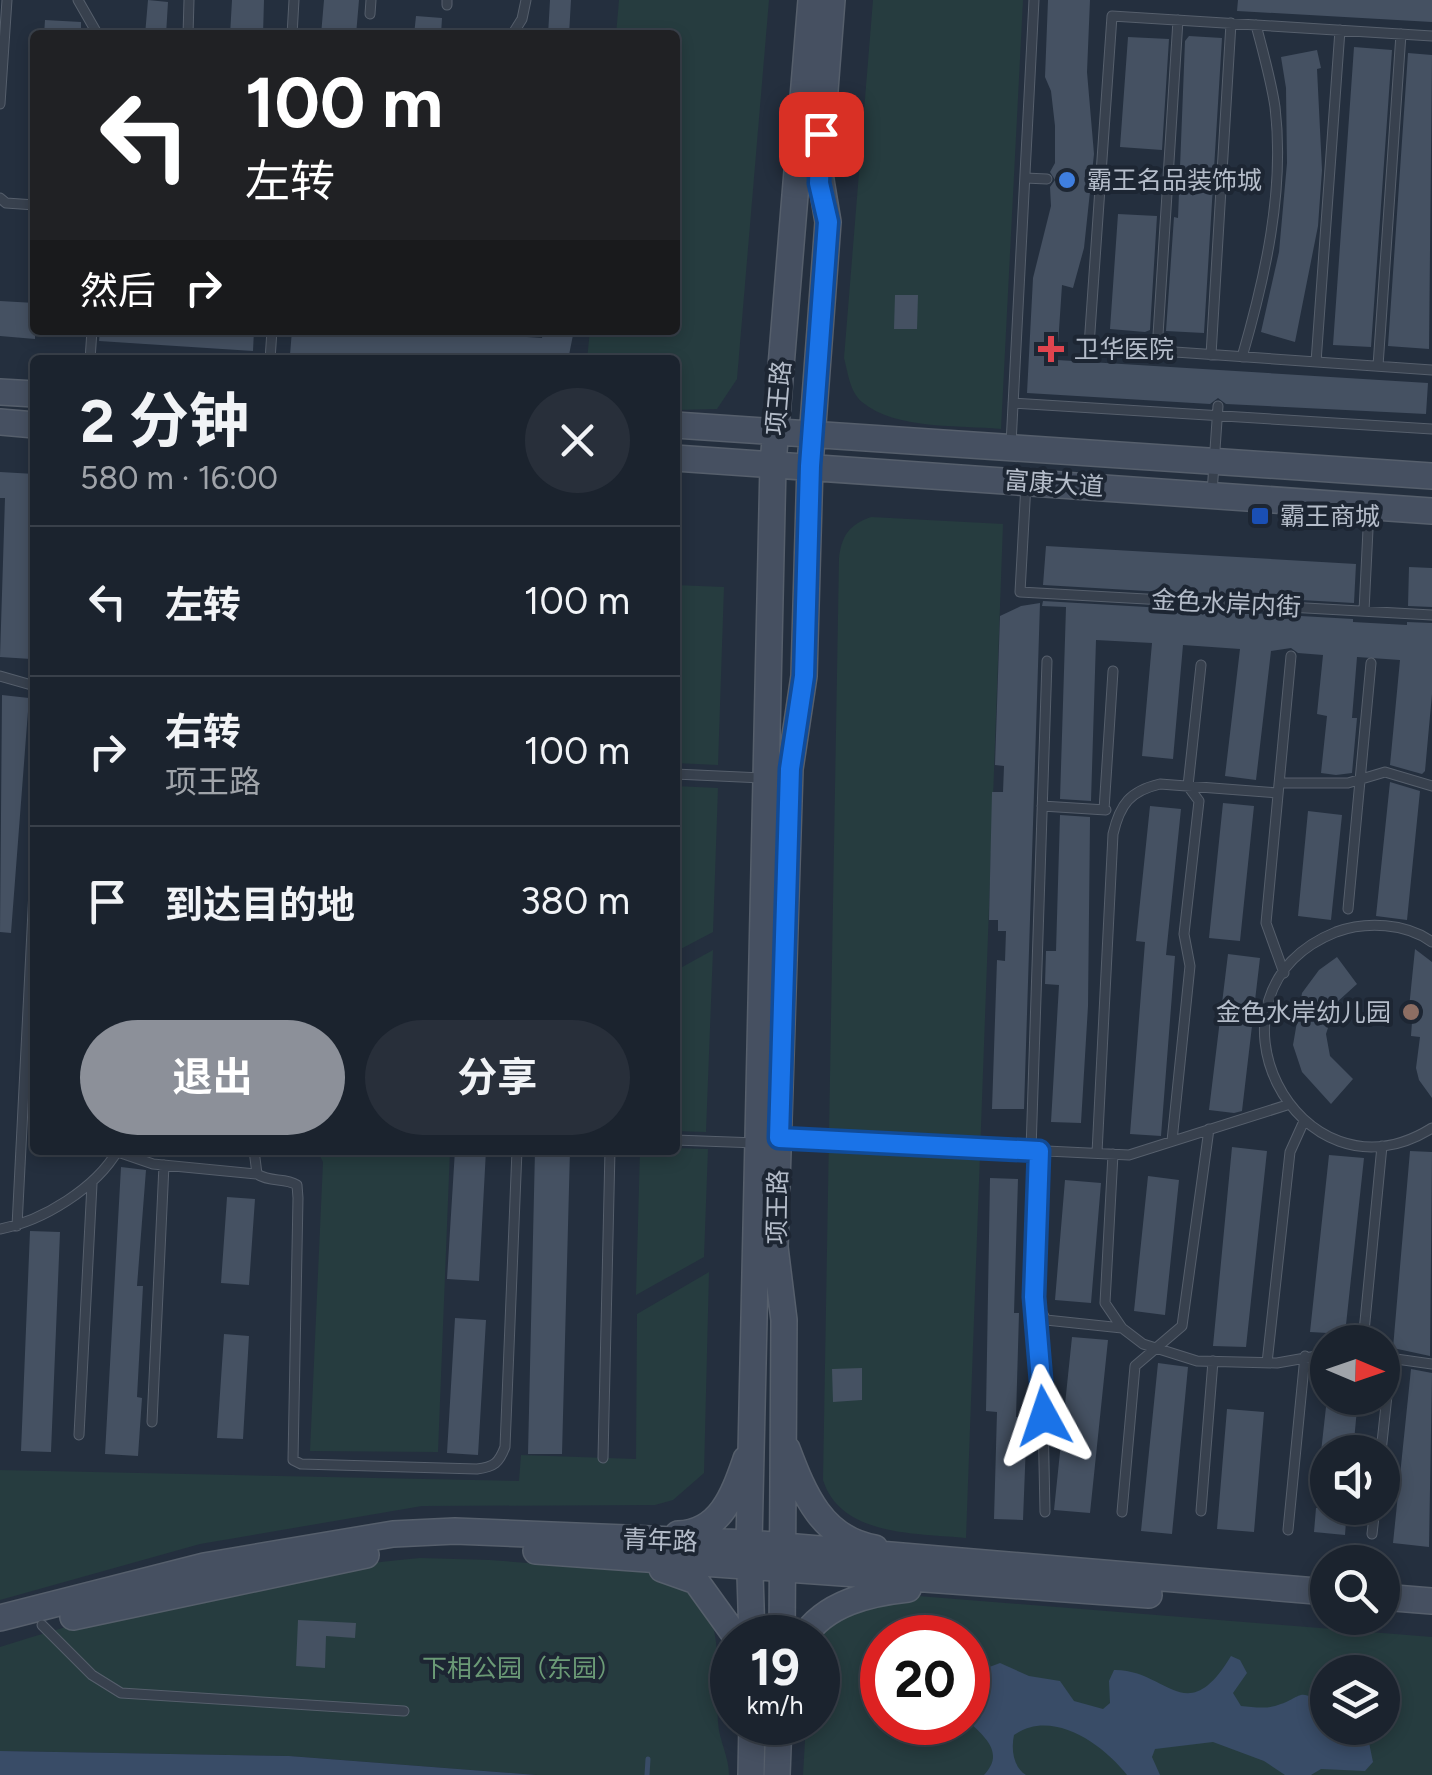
<!DOCTYPE html>
<html lang="zh">
<meta charset="utf-8">
<style>
:root{--surface:#1b232e;--page:#282f3a;--text:#f1f3f6;--muted:#a0a4aa;--line:#39404a;--accent:#8c9099}
body{margin:0;font-family:Figtree,"Noto Sans SC",sans-serif;background:var(--page);color:var(--text);height:100vh;display:flex;flex-direction:column;font-size:38px;white-space:nowrap}
*{box-sizing:border-box;margin:0}
p{font-size:32px;color:var(--muted)}
.icon{flex:none;width:55px;height:55px;fill:none;stroke:currentColor;stroke-width:2;stroke-linecap:round;stroke-linejoin:round}
.map{position:relative;flex:1;overflow:hidden}
.panel{position:absolute;left:30px;top:355px;width:650px;height:800px;display:flex;flex-direction:column;background:var(--surface);border-radius:10px;box-shadow:0 5px 15px #0003,0 0 0 2px var(--line)}
.panel>*{flex:none}
.banner{position:absolute;left:30px;top:30px;width:650px;height:305px;border-radius:10px;box-shadow:0 5px 15px #0003,0 0 0 2px var(--line);background:#202124;color:#fff;overflow:hidden}
.needle{width:65px;rotate:92deg}
.tools{position:absolute;left:1310px;top:1325px;display:grid;gap:20px}
.tools a{display:grid;place-items:center;width:90px;height:90px;border-radius:50%;background:var(--surface);box-shadow:0 5px 15px #0003,0 0 0 2px var(--line);font-size:50px}
.speed{position:absolute;left:710px;top:1615px;display:flex;gap:20px;font-size:50px;font-weight:700;text-align:center}
.speed>*{display:grid;place-content:center;width:130px;height:130px;border-radius:50%;background:var(--surface);box-shadow:0 5px 15px #0003,0 0 0 2px var(--line);line-height:1}
.speed small{font-size:25px;font-weight:400}
.speed .limit{border:15px solid #d22;background:#fff;color:#111}
.pin{position:absolute;display:grid;place-items:center;width:85px;height:85px;color:#fff;margin:-42px;border-radius:20px;box-shadow:0 5px 15px #0006}
.me{position:absolute;width:110px;margin:-55px;rotate:355deg;stroke-linejoin:round;filter:drop-shadow(0 0 8px #0008)}
.turn{display:flex;align-items:center;gap:35px;height:210px;padding:0 50px;font-size:45px}
.turn .icon{width:130px;height:130px;stroke-width:2.5}
.turn b{display:block;font-size:70px;line-height:85px}
.then{display:flex;align-items:center;height:95px;padding:0 50px;background:#0003;gap:20px;font-size:38px}
.round{display:grid;place-items:center;flex:none;width:105px;height:105px;border-radius:52px;background:var(--page)}
.overview{display:flex;align-items:center;justify-content:space-between;height:170px;padding:0 50px}
h1{font-size:60px;font-weight:700;line-height:75px}
.button{display:flex;gap:20px;margin-top:auto;padding:20px 50px}
.button a{flex:1;height:115px;border-radius:60px;background:var(--accent);color:#fff;font-size:40px;font-weight:700;line-height:115px;text-align:center}
.button a+a{background:var(--page);color:var(--text)}
ul{padding:0;list-style:none}
li{display:flex;align-items:center;gap:30px;height:150px;padding:0 50px;border-top:2px solid var(--line)}
li div{flex:1}
li b{display:block;font-size:38px}
li em{font-style:normal}
.map>svg:first-child{display:block}
</style>
<div class="map">
<svg width="1432" height="1775" viewBox="0 0 1432 1775">
<rect width="100%" height="100%" fill="#242f3e"/>
<path fill="#263c3f" fill-rule="evenodd" d="M619 0H769L737 379 717 409 675 410V360H587L590 330H675V35H616Z
M873 0H1023L1001 429C960 425 895 430 862 402 850 392 848 373 844 358Z
M871 517 1003 524 966 1538C918 1533 841 1537 823 1480L839 558C842 535 849 525 871 517Z
M675 585 724 587 718 765 675 763Z
M675 786 718 788 713 932 675 952Z
M713 950 706 1132 675 1131V971Z
M675 1148 708 1149 704 1257 636 1295 640 1150Z
M308 1150H450L438 1452 310 1451 323 1162 318 1152Z
M709 1272 704 1473 673 1500 655 1505 422 1506 200 1544 0 1600V1470L519 1481 521 1455 636 1459 637 1314Z
M420 1558 490 1560 656 1573C735 1602 713 1655 718 1722 719 1741 729 1756 729 1775H537L289 1756 0 1751V1647C135 1604 279 1570 420 1558Z
M893 1594 1432 1637V1775H803L806 1723 818 1722V1638L825 1622ZM882 1638H968V1722H882ZM1328 1672H1382V1728H1328Z"/>
<path fill="#394c67" d="M1231 1656 1240 1660 1247 1673 1233 1693 1241 1706C1252 1707 1265 1709 1275 1706 1304 1698 1296 1685 1327 1707L1328 1728H1366L1373 1762 1365 1771 1321 1769 1311 1775H1285L1264 1761 1213 1742 1155 1749 1152 1757 1160 1775H1127C1103 1744 1052 1708 1014 1735 1011 1749 1013 1767 1026 1775H984C1005 1753 985 1737 968 1721V1675L1000 1663 1029 1676 1060 1681 1074 1701 1103 1709 1110 1703 1109 1681 1114 1670C1167 1669 1186 1731 1231 1656Z
M0 1751 289 1756 536 1775H0Z"/>
<g fill="none" stroke-linecap="round" stroke-linejoin="round">
<path stroke="#394c67" stroke-width="5" d="M647 1775 648 1759"/>
</g>
<path fill="#455162" d="M148 0 168 2 166 35H145Z
M232 0H264L263 35H230Z
M324 0H359L356 35H321Z
M550 0H571L569 35H548Z
M1048 0H1090L1087 72 1094 154 1084 248 1073 288 1062 285 1057 360 1428 383 1426 414 1226 404 1218 398 1210 404 1027 393 1033 278 1051 206 1050 187 1055 180 1050 172 1055 163V126L1051 91 1045 77Z
M1238 0H1432V22L1237 11Z
M416 16 442 18 441 35H414Z
M45 20 81 22V35H44Z
M1189 36 1222 38 1204 333 1166 331 1174 217 1178 218 1185 41Z
M1128 37 1169 39 1162 150 1120 147Z
M1354 47 1392 50 1371 347 1333 345Z
M1317 50 1321 68 1317 69 1322 170 1318 226 1295 342 1261 332 1279 252 1287 163 1286 88 1281 57Z
M1408 53 1432 55 1429 349 1388 346Z
M1118 214 1157 216 1150 330 1145 332 1110 329Z
M895 295H918L917 329H894Z
M0 301 35 303V339L0 336Z
M100 330H254L253 351 99 341Z
M292 330H483V334L542 338 543 330H574L568 360H378L290 355Z
M0 472 35 474 31 659 0 657 5 498H0Z
M1046 546 1356 564 1354 603 1043 585Z
M1409 567 1432 568V607L1408 606Z
M1043 601 1353 619V622L1407 625V622L1432 623V694L1425 771 1422 774 1390 765 1400 660 1357 657 1352 718H1357L1352 773 1336 775 1321 773 1327 716 1317 714 1323 655 1298 653 1291 648 1271 651 1256 780 1225 776 1240 649 1183 645 1173 759 1142 756 1152 643 1096 640 1091 801 1060 799 1066 607 1042 606Z
M1040 603 1024 1109H992L997 960 1005 961 1006 931H998V920H989L992 792H1003L1004 766 995 765 1000 616 1021 606Z
M2 695 29 698 11 933 0 932Z
M1390 782 1420 791 1407 920 1376 916Z
M1223 803 1254 806 1240 941 1209 938Z
M1150 806 1181 809 1166 955 1175 956 1161 1136 1130 1134 1145 942 1136 941Z
M1308 811 1342 815 1331 920 1298 916Z
M1060 815 1090 817V821L1088 1006 1081 1123 1051 1122 1059 985 1045 984 1046 951H1056Z
M1415 949 1432 962V1098L1419 1080 1416 1068 1420 1037 1411 1036 1413 1008H1409Z
M1228 954 1260 958 1242 1111 1234 1113 1209 1110Z
M1337 957 1357 984 1336 1003 1326 1034 1330 1056 1353 1079 1331 1104 1302 1072 1293 1045 1302 993 1319 970Z
M1232 1147 1267 1151 1246 1347 1213 1346Z
M455 1150H486L479 1281 447 1279Z
M535 1150H570L562 1454H528Z
M1410 1151 1432 1152 1430 1356 1393 1348Z
M1329 1155 1364 1158 1345 1334 1310 1332Z
M121 1167 146 1170 137 1286H143L137 1397 142 1398 138 1456 105 1454Z
M1148 1176 1179 1180 1165 1315 1134 1311Z
M990 1178 1018 1179 1014 1313H1019L1016 1417H1027L1023 1520 994 1519 997 1412 986 1411Z
M1065 1180 1101 1183 1091 1303 1055 1300Z
M227 1197 255 1199 249 1285 221 1283Z
M30 1231 60 1232 51 1452 21 1451Z
M455 1318 486 1320 478 1455 447 1453Z
M224 1334 249 1336 243 1439 217 1438Z
M1072 1337 1108 1340 1090 1513 1054 1510Z
M1158 1363 1188 1367 1172 1534 1141 1531Z
M862 1368V1400L833 1402 832 1369Z
M1411 1369 1432 1373 1429 1547 1393 1543Z
M1327 1398H1358L1353 1452H1321Z
M1227 1409 1264 1412 1254 1532 1217 1529Z
M1316 1508H1347L1345 1535 1314 1532Z
M298 1620 356 1623 355 1638 326 1636 325 1668 296 1666Z"/>
<g fill="none" stroke-linecap="round" stroke-linejoin="round">
<defs>
<path id="lane" d="M78 0 98 35
M447 5V0
M370 14 371 0
M188 35 189 0
M292 35 294 0
M512 35 522 19 526 0
M1432 36 1112 16 1089 346 1432 370
M0 104 7 0
M1025 178 1047 179
M0 198 6 203 35 205
M1157 351 1178 20
M1211 355 1231 23
M1242 357C1265 278 1285 190 1275 107 1271 80 1263 52 1256 25
M90 360 92 330
M270 360 272 330
M1316 362 1340 30
M1378 366 1401 34
M1013 403 1432 429
M1011 444 1034 0
M1026 484 1020 592 1432 615
M1212 493 1218 406
M1364 611 1369 509
M0 676 35 686
M675 774 762 778
M1279 783H1348L1385 772 1432 786
M1042 806 1106 810
M1104 810 1113 671
M1348 909 1371 663
M1432 942C1406 923 1366 921 1336 932 1186 992 1298 1212 1432 1128
M1284 973 1266 923 1291 656
M781 1138 1129 1155 1287 1105
M675 1140 757 1143
M1172 1141 1190 966 1184 934 1199 801 1188 786 1201 665
M254 1150 257 1174C271 1183 284 1177 297 1185L298 1198 293 1460 301 1464 477 1469C494 1467 499 1463 505 1447L517 1150
M1031 1150 1047 661
M1039 1151 1034 1297 1043 1416 1045 1512
M118 1152 153 1164 257 1174
M1097 1153 1113 834C1120 804 1130 791 1160 784L1278 793
M1113 1154 1105 1303 1122 1328 1143 1344 1197 1361 1277 1363 1328 1354
M17 1226 35 871
M0 1229C43 1221 96 1188 118 1150
M1037 1304 1046 1320 1122 1328
M1363 1342 1382 1146
M1382 1357 1432 1364
M1267 1363 1290 1152 1304 1121
M152 1422 164 1165
M79 1435 92 1184
M1381 1452 1391 1358
M603 1458 610 1150
M1201 1511 1213 1361
M1122 1512 1135 1366 1182 1326 1209 1129
M1288 1530 1305 1356
M1372 1534 1375 1508
M42 1625 92 1675 121 1693 404 1711"/>
<path id="secondary" d="M0 392 35 394
M0 422 35 425
M675 425 1432 476
M675 458 1432 511
M787 1449C804 1494 822 1539 875 1548
M678 1534C721 1533 734 1493 746 1459
M536 1551 1149 1595
M662 1569 696 1581 737 1638
M1382 1597 1432 1601
M73 1617 366 1555
M0 1618 204 1566 393 1534 455 1531 749 1543 1328 1592
M752 1638 749 1543 773 464 811 0
M782 1638 784 1320 775 1247 790 769 804 676 810 465 828 222 819 168 832 0
M803 1638C825 1603 870 1593 908 1589
M751 1775 752 1722
M777 1775 779 1722"/>
</defs>
<use href="#lane" stroke="#565f6c" stroke-width="11"/>
<use href="#secondary" stroke="#565f6c" stroke-width="28"/>
<use href="#lane" stroke="#38414e" stroke-width="9"/>
<use href="#secondary" stroke="#465061" stroke-width="25"/>
</g>
<g fill="none" stroke-linecap="round" stroke-linejoin="round">
<defs>
<path id="route" d="M821 134 819 183 828 222 810 466 804 676 790 769 779 1138 1039 1151 1034 1297 1044 1416"/>
</defs>
<use href="#route" stroke="#114b97" stroke-width="25"/>
<use href="#route" stroke="#1a73e8" stroke-width="18"/>
</g>
<circle fill="#3f7fe0" stroke="#1d2633" stroke-width="4" cx="1067" cy="180" r="10"/>
<path fill="#e0444e" stroke="#1d2633" stroke-width="4" d="M1046 334h10v10h10v10h-10v10h-10v-10h-10v-10h10z"/>
<rect fill="#1a4fb4" stroke="#1d2633" stroke-width="4" x="1250" y="506" width="20" height="20" rx="5"/>
<circle fill="#8d6e63" stroke="#1d2633" stroke-width="4" cx="1411" cy="1012" r="10"/>
<g text-anchor="middle" stroke-width="8" stroke-linejoin="round" paint-order="stroke">
<g font-size="25" fill="#b4bcc9" stroke="#1d2633" text-anchor="start">
<text x="1087" y="189">霸王名品装饰城</text>
<text x="1074" y="358">卫华医院</text>
<text x="1280" y="525">霸王商城</text>
<text x="1391" y="1021" text-anchor="end">金色水岸幼儿园</text>
</g>
<g font-size="25" fill="#b4bcc9" stroke="#1d2633">
<text transform="translate(778 398) rotate(-85)" y="9">项王路</text>
<text transform="translate(1054 483) rotate(4)" y="9">富康大道</text>
<text transform="translate(1226 603) rotate(3)" y="9">金色水岸内街</text>
<text transform="translate(777 1207) rotate(-89)" y="9">项王路</text>
<text transform="translate(660 1540) rotate(2)" y="9">青年路</text>
</g>
<g font-size="25" fill="#6b9a76" stroke="#1d2633">
<text x="522" y="1677">下相公园（东园）</text>
</g>
</g>
</svg>
<div class="tools">
<a><svg class="needle" viewBox="-14 -14 28 28"><path d="M0-13l5 13h-10z" fill="#e53935"/><path d="M0 13l5-13h-10z" fill="#a0a4aa"/></svg></a>
<a><svg class="icon" aria-label="sound" viewBox="0 0 24 24"><path d="M4 9h4l5-4v14l-5-4H4zM17 9q2 3 0 6"/></svg></a>
<a><svg class="icon" aria-label="search" viewBox="0 0 24 24"><circle cx="10" cy="10" r="6"/><path d="M15 15l6 6"/></svg></a>
<a><svg class="icon" aria-label="layers" viewBox="0 0 24 24"><path d="M12 4l9 5-9 5-9-5zM3 14l9 5 9-5"/></svg></a>
</div>
<div class="speed"><div>19<small>km/h</small></div><div class="limit">20</div></div>
<div class="pin" style="left:821px;top:134px;background:#d93025"><svg class="icon" aria-label="arrive" viewBox="0 0 24 24"><path d="M6 21V4h12l-3 4 3 4H6"/></svg></div>
<svg class="me" style="left:1044px;top:1416px" viewBox="-20 -20 40 40"><path d="M0-17L14 15 0 8-14 15z" fill="#1a73e8" stroke="#fff" stroke-width="4"/></svg>
<div class="banner">
<div class="turn"><svg class="icon" aria-label="left" viewBox="0 0 24 24"><path d="M17 20v-9H6M10 6l-5 5 5 5"/></svg><div><b>100 m</b>左转</div></div>
<div class="then">然后<svg class="icon" aria-label="right" viewBox="0 0 24 24"><path d="M7 20v-9h11M14 6l5 5-5 5"/></svg></div>
</div>
<section class="panel">
<div class="overview"><div><h1>2 分钟</h1><p>580 m · 16:00</p></div><a class="round"><svg class="icon" aria-label="close" viewBox="0 0 24 24"><path d="M6 6l12 12M18 6L6 18"/></svg></a></div>
<ul>
<li><svg class="icon" aria-label="left" viewBox="0 0 24 24"><path d="M17 20v-9H6M10 6l-5 5 5 5"/></svg><div><b>左转</b></div><em>100 m</em></li>
<li><svg class="icon" aria-label="right" viewBox="0 0 24 24"><path d="M7 20v-9h11M14 6l5 5-5 5"/></svg><div><b>右转</b><p>项王路</p></div><em>100 m</em></li>
<li><svg class="icon" aria-label="arrive" viewBox="0 0 24 24"><path d="M6 21V4h12l-3 4 3 4H6"/></svg><div><b>到达目的地</b></div><em>380 m</em></li>
</ul>
<div class="button"><a>退出</a><a>分享</a></div>
</section>
</div>
